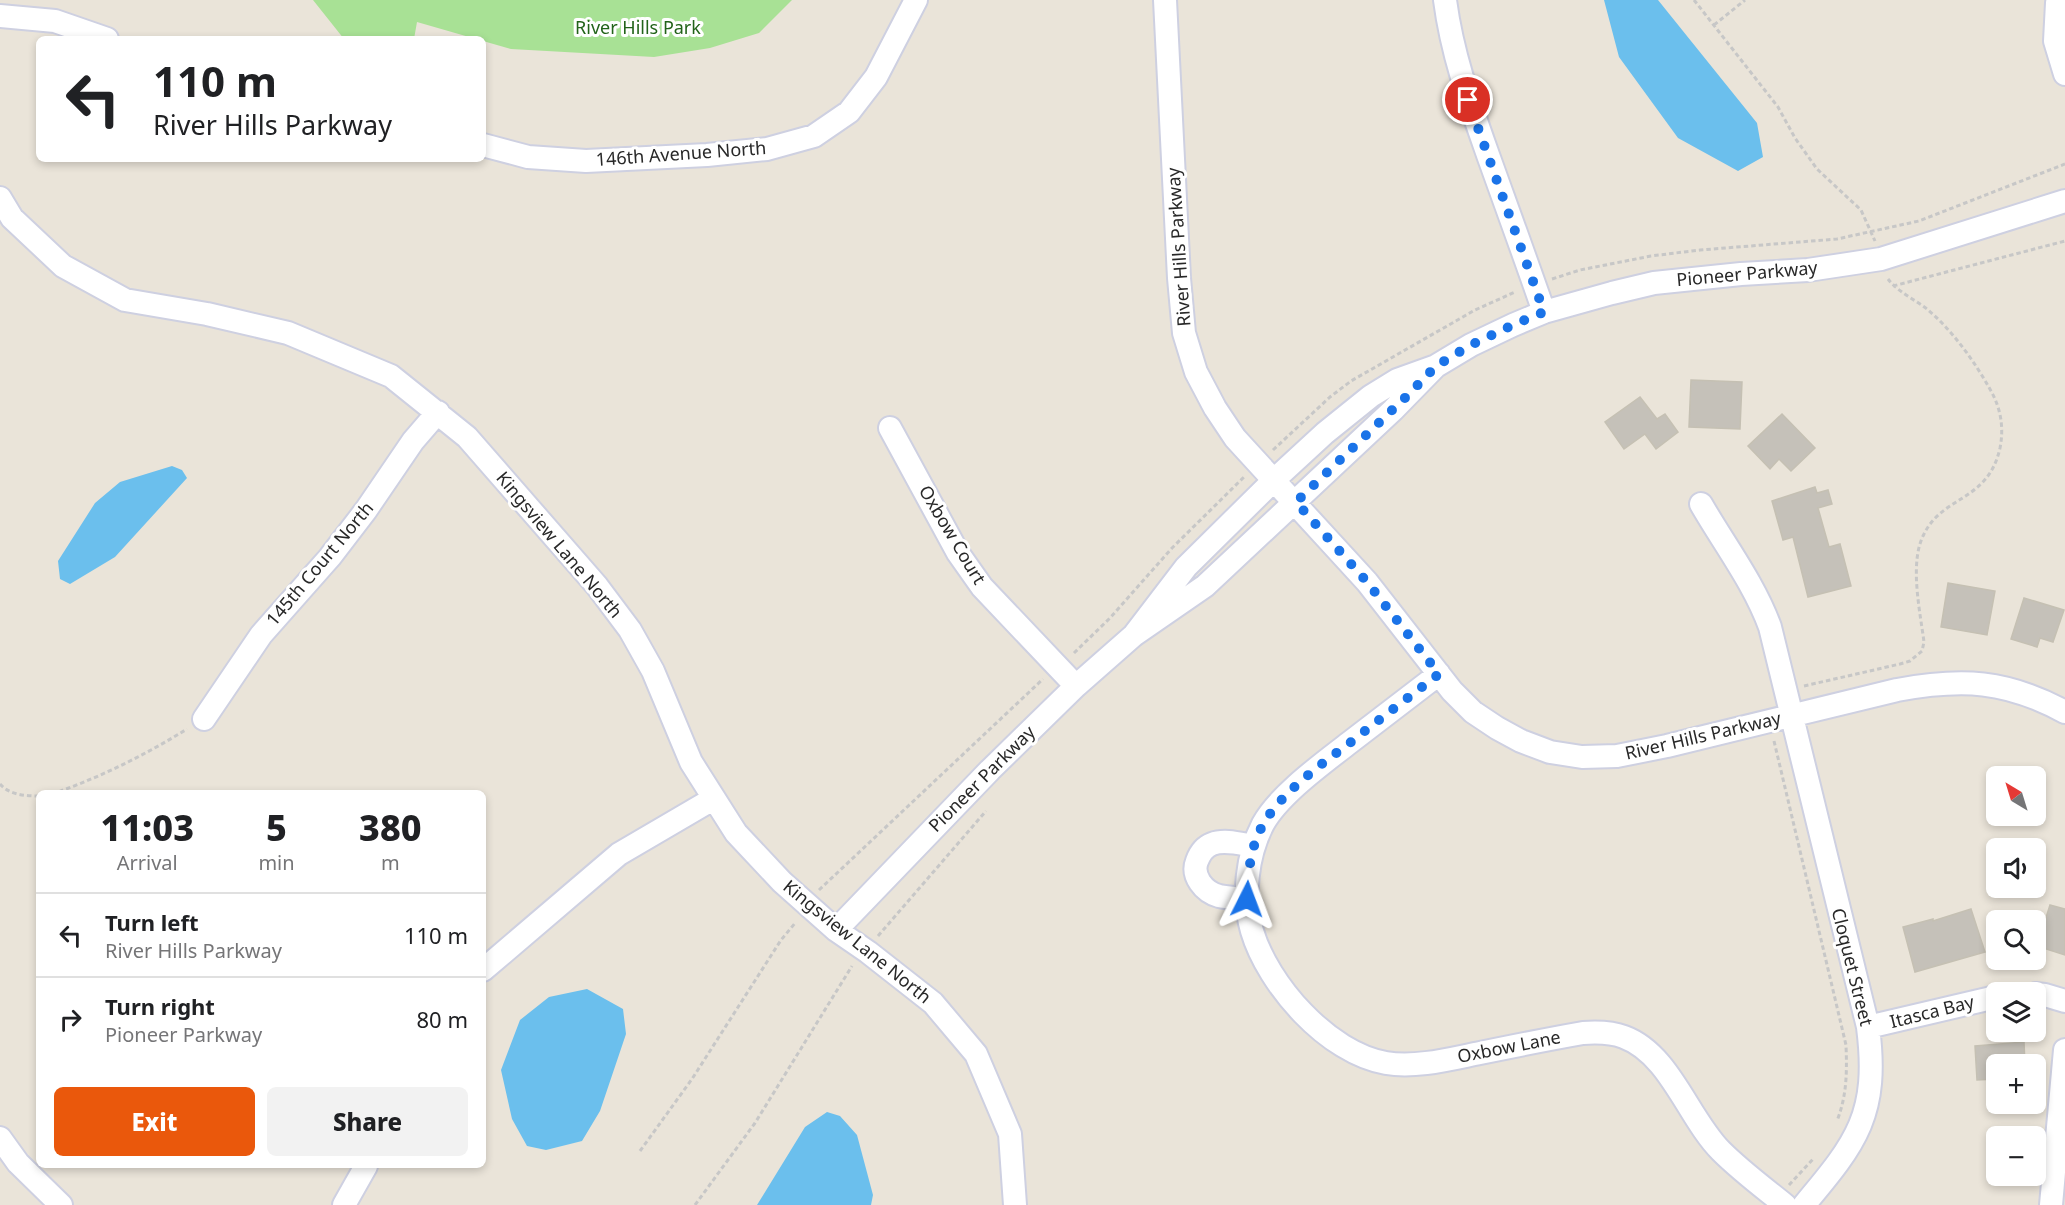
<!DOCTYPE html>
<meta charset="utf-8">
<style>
:root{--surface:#fff;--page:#f2f2f2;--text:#202124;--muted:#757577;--line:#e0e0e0;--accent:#ea580c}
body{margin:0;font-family:"Noto Sans",sans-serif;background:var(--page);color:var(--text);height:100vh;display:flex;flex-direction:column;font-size:22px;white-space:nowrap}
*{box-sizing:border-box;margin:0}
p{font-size:20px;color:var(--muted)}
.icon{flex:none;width:33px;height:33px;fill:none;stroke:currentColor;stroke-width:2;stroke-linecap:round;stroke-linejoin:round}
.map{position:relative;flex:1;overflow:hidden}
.drawer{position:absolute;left:36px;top:790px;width:450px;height:378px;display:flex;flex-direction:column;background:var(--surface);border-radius:9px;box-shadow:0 3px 9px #0003}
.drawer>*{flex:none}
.guide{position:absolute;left:36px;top:36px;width:450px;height:126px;border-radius:9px;box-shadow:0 3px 9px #0003;background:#fff;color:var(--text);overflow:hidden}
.needle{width:39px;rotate:322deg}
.tools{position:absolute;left:1986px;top:766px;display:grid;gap:12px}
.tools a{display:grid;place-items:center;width:60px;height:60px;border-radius:9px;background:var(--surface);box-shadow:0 3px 9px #0003;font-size:30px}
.pin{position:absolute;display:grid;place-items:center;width:51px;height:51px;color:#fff;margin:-26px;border:3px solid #fff;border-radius:50%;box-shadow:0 2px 6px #0007}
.me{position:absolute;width:66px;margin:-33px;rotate:3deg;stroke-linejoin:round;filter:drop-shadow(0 0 4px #0008)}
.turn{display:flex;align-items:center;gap:21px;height:126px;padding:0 18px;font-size:27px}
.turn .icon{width:78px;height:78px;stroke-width:2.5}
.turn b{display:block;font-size:42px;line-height:51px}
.eta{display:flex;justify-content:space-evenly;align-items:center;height:102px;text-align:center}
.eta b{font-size:36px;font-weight:800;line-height:42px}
.button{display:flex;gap:12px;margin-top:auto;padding:12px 18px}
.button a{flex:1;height:69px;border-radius:9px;background:var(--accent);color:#fff;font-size:24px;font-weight:800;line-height:69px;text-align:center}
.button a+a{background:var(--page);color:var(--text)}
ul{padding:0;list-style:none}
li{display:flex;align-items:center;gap:18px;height:84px;padding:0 18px;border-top:2px solid var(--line)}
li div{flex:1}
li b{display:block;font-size:22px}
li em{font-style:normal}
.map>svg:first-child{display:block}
</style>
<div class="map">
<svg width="2065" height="1205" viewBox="0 0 2065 1205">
<rect width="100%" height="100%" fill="#eae4d9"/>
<path fill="#a8e195" d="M313 0H792L759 33 710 48 654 57 511 49 483 41V39H476L417 22 414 39H344Z"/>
<path fill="#6bbfed" d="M1604 0H1658L1757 123 1763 157 1738 171 1678 138 1619 57Z
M172 466 182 470 187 478 115 557 70 584 60 579 58 561 95 503 120 482Z
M587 989 623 1009 626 1034 600 1111 582 1141 546 1150 527 1146 512 1119 501 1070 520 1020 549 997Z
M827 1112 840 1116 857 1135 873 1195 871 1205H757L805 1127Z"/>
<path fill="#c5c1b9" stroke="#c5c0b3" stroke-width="1.5" d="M1691 380 1742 382 1740 429 1689 427Z
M1640 397 1657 419 1665 414 1678 432 1656 449 1645 434 1624 449 1605 422Z
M1782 414 1815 448 1791 471 1779 459 1770 469 1748 446Z
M1815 487 1817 493 1828 490 1832 504 1818 508 1829 547 1840 544 1851 586 1808 597 1793 537 1783 540 1772 501Z
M1948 583 1995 591 1987 635 1941 627Z
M2024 598 2064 610 2053 642 2040 638 2037 647 2011 639Z
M2050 905 2065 909V955L2037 946Z
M1971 909 1985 952 1915 972 1903 927 1933 919V921Z
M2024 1042 2025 1065H1996V1079L1977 1080 1975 1046Z"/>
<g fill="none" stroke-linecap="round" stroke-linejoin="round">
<defs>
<path id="minor" d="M1165 0 1179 278 1184 333 1196 372 1215 408 1235 438 1367 582 1452 691 1473 712 1497 728 1521 741 1550 752 1582 757 1617 756 1667 746 1897 690C1962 678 2006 680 2065 712
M1445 0C1452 54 1470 104 1488 155 1507 208 1526 260 1544 312
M2059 0 2057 3 2055 41 2065 74
M0 16 55 21 107 39
M483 145 528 157 586 161 707 155 767 149 814 136 849 112 876 77 916 0
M0 198 12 218 63 266 125 300 207 314 288 333 391 376 467 437 597 586 630 630 653 671 691 762 736 833 782 882 836 930 868 952 933 1003 976 1054 1010 1134 1015 1205
M1436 366 1471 345 1513 325 1544 312 1612 293 1654 283 1741 274 1808 270 1881 259 2065 201
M890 428 958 553 982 587 1076 686
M1701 504C1724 544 1754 583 1770 627L1868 1027C1879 1114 1857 1142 1804 1205
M1439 674C1409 697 1379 720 1349 743 1322 764 1279 795 1263 824 1247 855 1242 897 1252 931 1268 985 1328 1053 1386 1063 1416 1068 1450 1059 1480 1053 1514 1046 1549 1039 1583 1033 1597 1032 1611 1032 1624 1037 1670 1054 1688 1118 1721 1151 1741 1171 1764 1188 1785 1205
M204 719 261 635 330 557 366 510 413 441 438 412
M1247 899C1238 898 1228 898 1219 896 1204 892 1191 876 1197 861 1200 853 1204 847 1212 844 1225 839 1241 844 1254 846
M836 930 990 770 1076 686 1134 635 1205 586 1393 410 1436 366 1397 380 1371 396 1325 433 1274 480 1186 567 1134 635
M483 970 619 854 713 799
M2036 994 2045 995 2065 1001
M1868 1027 1996 997
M0 1138 18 1163 61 1205
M344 1205 366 1166
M2051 1205 2065 1050"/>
</defs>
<use href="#minor" stroke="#ced0e1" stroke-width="26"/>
<path stroke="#c7c7c7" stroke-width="3" stroke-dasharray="4.5 3" stroke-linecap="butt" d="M1694 0 1778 107 1795 138 1817 169 1861 210 1875 241
M1714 25 1745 0
M1552 279 1580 270 1651 256 1700 250 1837 239 1919 221 2065 164
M1893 286 2065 241
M1273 450 1330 397 1351 381 1475 310 1515 292
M1074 653 1110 618 1172 548 1244 477
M1804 686 1900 664 1910 661 1922 651 1924 642C1920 611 1909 562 1924 534 1943 495 1988 502 2000 448 2004 428 2001 409 1991 391 1975 362 1953 331 1927 309 1914 299 1898 292 1888 279
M1774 741 1846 1045C1847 1072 1847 1095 1837 1121
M0 784C9 795 26 796 39 796
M52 794C99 778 145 755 187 729
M819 890 1043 679
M878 936 986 811
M640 1151 692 1079 781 940 796 922
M1789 1185 1813 1159
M695 1205 755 1123 852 966"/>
<use href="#minor" stroke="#fff" stroke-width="22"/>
</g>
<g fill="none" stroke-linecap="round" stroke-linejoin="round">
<path stroke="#1a73e8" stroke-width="10" stroke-dasharray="0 18" d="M1247 899C1248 874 1250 846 1264 823 1282 792 1323 763 1351 742 1380 719 1410 696 1439 674L1367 582 1296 502 1409 394 1436 366 1471 345 1513 325 1544 312 1468 100"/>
</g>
<g text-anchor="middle" stroke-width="6" stroke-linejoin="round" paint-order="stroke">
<g font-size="18" fill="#226319" stroke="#fff">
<text x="638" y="34">River Hills Park</text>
</g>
<g font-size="18" fill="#282828" stroke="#fff">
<text transform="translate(681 154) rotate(-4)" y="6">146th Avenue North</text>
<text transform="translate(1179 247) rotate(-94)" y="6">River Hills Parkway</text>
<text transform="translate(1747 274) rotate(-5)" y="6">Pioneer Parkway</text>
<text transform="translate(952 535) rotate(59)" y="6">Oxbow Court</text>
<text transform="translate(559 545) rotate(50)" y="6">Kingsview Lane North</text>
<text transform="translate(320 564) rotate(-50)" y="6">145th Court North</text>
<text transform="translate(1703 736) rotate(-13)" y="6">River Hills Parkway</text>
<text transform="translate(982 779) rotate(-45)" y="6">Pioneer Parkway</text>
<text transform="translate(857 942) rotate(39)" y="6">Kingsview Lane North</text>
<text transform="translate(1852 967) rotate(76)" y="6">Cloquet Street</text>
<text transform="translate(1932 1012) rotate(-14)" y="6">Itasca Bay</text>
<text transform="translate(1509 1047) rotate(-11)" y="6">Oxbow Lane</text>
</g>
</g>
</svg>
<div class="tools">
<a><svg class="needle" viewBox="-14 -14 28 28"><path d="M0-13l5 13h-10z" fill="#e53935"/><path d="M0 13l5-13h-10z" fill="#757577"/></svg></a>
<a><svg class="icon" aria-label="sound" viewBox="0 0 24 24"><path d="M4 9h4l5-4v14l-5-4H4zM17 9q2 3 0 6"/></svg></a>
<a><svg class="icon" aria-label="search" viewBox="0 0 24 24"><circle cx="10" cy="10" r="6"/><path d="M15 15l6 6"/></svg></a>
<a><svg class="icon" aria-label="layers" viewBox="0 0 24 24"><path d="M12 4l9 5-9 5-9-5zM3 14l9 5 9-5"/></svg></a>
<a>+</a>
<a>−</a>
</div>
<div class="pin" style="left:1468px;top:100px;background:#d93025"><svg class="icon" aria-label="arrive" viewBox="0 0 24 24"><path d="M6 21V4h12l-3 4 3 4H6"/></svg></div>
<svg class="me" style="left:1247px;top:899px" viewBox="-20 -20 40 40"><path d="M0-17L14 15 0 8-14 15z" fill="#1a73e8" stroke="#fff" stroke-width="4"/></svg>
<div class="guide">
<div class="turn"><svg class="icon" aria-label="left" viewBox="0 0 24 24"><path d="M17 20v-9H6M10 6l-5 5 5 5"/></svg><div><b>110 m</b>River Hills Parkway</div></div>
</div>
<section class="drawer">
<div class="eta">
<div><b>11:03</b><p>Arrival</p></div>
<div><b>5</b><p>min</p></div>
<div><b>380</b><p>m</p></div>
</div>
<ul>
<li><svg class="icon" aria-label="left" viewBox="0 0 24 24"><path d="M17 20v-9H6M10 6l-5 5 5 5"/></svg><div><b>Turn left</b><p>River Hills Parkway</p></div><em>110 m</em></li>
<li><svg class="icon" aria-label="right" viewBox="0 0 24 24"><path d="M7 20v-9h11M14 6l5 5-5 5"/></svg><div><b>Turn right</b><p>Pioneer Parkway</p></div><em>80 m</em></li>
</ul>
<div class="button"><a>Exit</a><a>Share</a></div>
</section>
</div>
